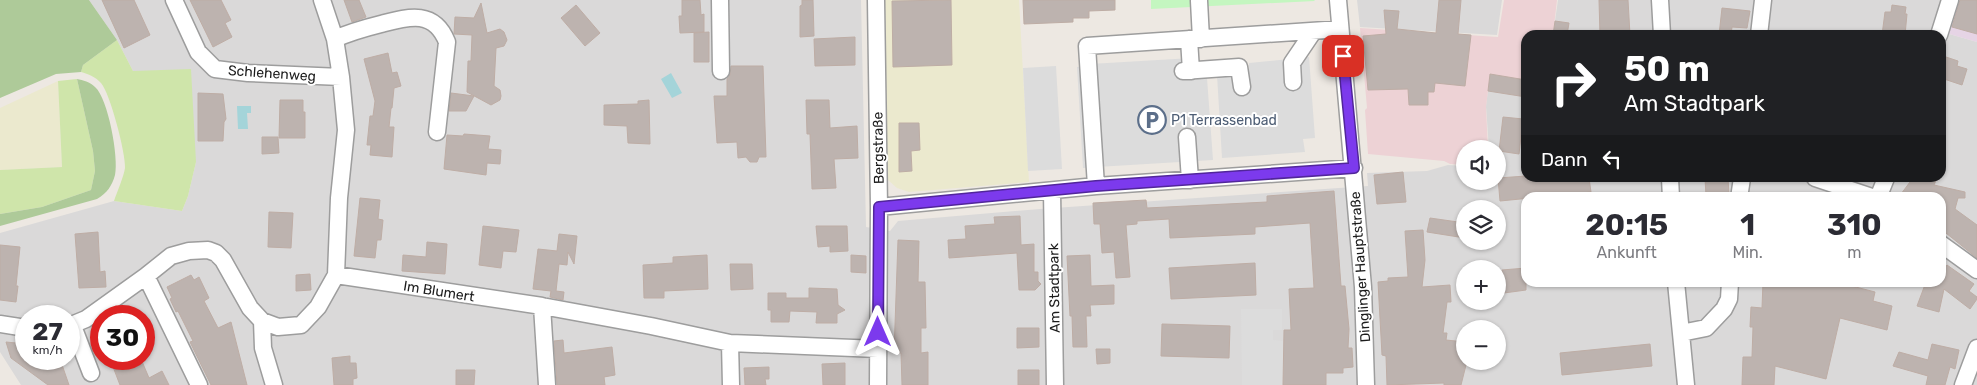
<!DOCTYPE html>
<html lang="de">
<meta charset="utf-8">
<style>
:root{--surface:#fff;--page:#f2f2f3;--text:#2b2b33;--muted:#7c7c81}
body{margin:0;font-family:Rubik,sans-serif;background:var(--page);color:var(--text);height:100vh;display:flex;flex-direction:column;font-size:19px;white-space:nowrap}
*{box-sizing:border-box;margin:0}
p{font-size:16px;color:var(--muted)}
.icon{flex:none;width:28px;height:28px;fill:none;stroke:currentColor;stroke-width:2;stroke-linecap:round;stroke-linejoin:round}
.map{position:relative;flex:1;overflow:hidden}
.panel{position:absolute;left:1521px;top:192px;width:425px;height:95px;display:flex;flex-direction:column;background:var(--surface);border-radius:15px;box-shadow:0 1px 4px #0004}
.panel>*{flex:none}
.top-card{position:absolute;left:1521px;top:30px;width:425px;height:152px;border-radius:15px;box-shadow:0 1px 4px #0004;background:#202124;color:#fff;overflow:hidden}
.buttons{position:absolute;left:1456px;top:140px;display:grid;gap:10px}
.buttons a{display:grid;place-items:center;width:50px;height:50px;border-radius:50%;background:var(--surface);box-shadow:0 1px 4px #0004;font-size:25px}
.speed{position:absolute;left:15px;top:305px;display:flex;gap:10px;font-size:25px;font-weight:700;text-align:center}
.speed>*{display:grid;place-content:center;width:65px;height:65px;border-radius:50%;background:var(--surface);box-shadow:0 1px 4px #0004;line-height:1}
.speed small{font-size:12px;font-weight:400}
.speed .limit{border:8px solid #d22;background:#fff;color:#111}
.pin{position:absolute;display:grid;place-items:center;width:42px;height:42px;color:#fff;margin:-21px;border-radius:10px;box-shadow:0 2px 8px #0006}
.me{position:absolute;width:55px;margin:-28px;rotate:0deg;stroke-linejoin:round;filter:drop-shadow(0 0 4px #0008)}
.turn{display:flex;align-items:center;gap:18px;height:105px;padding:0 20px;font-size:22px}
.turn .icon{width:65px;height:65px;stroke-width:2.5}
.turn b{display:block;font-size:35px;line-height:42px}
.then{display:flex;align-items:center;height:48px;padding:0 20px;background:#0003;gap:10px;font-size:19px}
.eta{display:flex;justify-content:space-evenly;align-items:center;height:85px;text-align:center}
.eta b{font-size:30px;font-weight:700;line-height:35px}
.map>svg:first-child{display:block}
</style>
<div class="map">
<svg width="1977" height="385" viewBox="0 0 1977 385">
<rect width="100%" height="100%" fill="#ede8e2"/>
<path fill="#dad9d9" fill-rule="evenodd" d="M89 0H861L866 227 890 231 898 221 1040 209 1368 186 1367 173 1427 171 1448 165 1465 166V181H1498V149H1489L1486 106 1490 74 1526 80V178H1941V35H1553L1558 0H1941L1932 29 1977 42V385H21L0 352V233L114 201 182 211 188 196 196 162 133 71 117 40ZM1526 198H1941V282H1526ZM1465 209H1498V241H1465ZM1465 269H1498V301H1465ZM26 316H69V359H26ZM101 316H144V359H101ZM1465 329H1498V361H1465Z
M1357 0H1502L1497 35 1360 27Z"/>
<path fill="#edd2d5" d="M1504 0H1557L1553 35H1526V80L1490 75 1486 107 1488 149H1465V165L1450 164 1444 161 1368 154 1365 110 1367 108 1360 28 1498 37Z"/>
<path fill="#e6d4e5" d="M1957 0H1977V42L1946 33Z"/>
<path fill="#ebe9ce" d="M885 0H1019L1029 182 909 192 897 188 888 180 886 166Z
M58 81 62 167 0 170V108Z"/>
<path fill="#cfe5aa" d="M117 40 133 71 191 69 196 162 188 196 182 211 114 201C117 192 124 176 125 168 126 154 110 93 101 83 96 77 88 74 81 72L83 65Z
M77 79 93 151 95 171 91 190 42 207 0 214V170L62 167 58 81Z"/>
<path fill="#aeca99" d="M0 0H89L117 40 83 65 81 72 56 74 0 98Z
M77 79C83 80 90 82 95 87 108 98 119 158 115 175 112 186 107 193 97 199L0 226V214L42 207 91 190 95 171 93 151Z"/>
<path fill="#c4f6c0" d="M1151 0H1314L1315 1 1151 9Z"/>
<path fill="#dcdcdc" d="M1309 57 1315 138 1303 139 1305 152 1222 158 1217 75 1249 72V63Z
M1192 58 1194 79 1207 78 1213 160 1097 167 1090 64Z
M1056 66 1062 169 1028 171 1023 68Z
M1085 66 1091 168H1083L1077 67Z
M1241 309H1282V330H1273V340L1284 341 1283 385H1242Z"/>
<path fill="#a4d4d9" d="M671 73 682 93 672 98 661 79Z
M237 106H251V113H247L248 129H238Z"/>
<path fill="#bdb3af" stroke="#beada5" d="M102 0H134L150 35 124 48Z
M190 0H221L231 20 225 23 232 37 213 47Z
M344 0H359L366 17 352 22Z
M682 0H700L701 15 704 14V32L680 33 679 16H682Z
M802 0H813L814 36 800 37V6L802 5Z
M951 0 952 65 893 67 892 1Z
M1023 0H1115V10L1089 11V18H1073V22L1024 24Z
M1439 0H1461L1458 34 1471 35 1465 86 1435 83 1434 92H1428V105H1409L1408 89 1368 90 1363 36 1386 34 1384 10 1399 11 1397 29 1436 33Z
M1599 0H1628L1630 35H1600Z
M1960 0H1977V34L1952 27Z
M481 3 487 33 500 29 504 32 507 40 504 46 496 48 494 86 500 90 501 96 500 100 491 105 467 92 468 61H471L472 35 454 34 455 17 474 18Z
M576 5 600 33 585 46 561 18Z
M1892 5 1906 7 1905 14H1907L1905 35H1882L1885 12H1891Z
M1722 8 1750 11 1747 28 1732 27 1731 35H1719Z
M1555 21 1569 23 1567 35H1553Z
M709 32V62H694V33Z
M855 37V65L815 66 814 39Z
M388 53 392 73 397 72 401 86 394 88 392 108H391L389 127H394L392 157 370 155 371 145H367L370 116H373L375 101 364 59Z
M1946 57 1958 61 1957 66 1967 69 1962 85 1941 78V61L1944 62Z
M731 66H763L766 157H759L757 162H750L746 157 738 158 737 142 717 143 714 96H727V79L730 75Z
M1490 74 1526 80V97L1488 91Z
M198 93 223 94 226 119 224 122 223 141H198Z
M451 93 474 96 466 111H449Z
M280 100H303V112H305V138H279Z
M649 100 650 144 628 143 627 126 604 125V105L638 104V101Z
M806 100H829L830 128 857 126 858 158 834 159 836 188 812 189 810 134H807Z
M1503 117 1523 119 1519 154 1499 151Z
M899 123H919L920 150 911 151 912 171 899 172Z
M464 134 490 136 488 149 501 150 500 164 487 163 486 175 444 169 447 135 463 136Z
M262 137H278L279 153 262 154Z
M1403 172 1406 202 1377 204 1374 175Z
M1526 176V178H1589L1591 192 1500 201 1498 178Z
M1705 178H1728L1729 195 1706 196Z
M1913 178H1937L1934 185 1965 192V198H1958L1955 209 1977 225V258L1941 229V198H1898Z
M1334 191 1341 286H1345L1349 329 1348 348H1352L1353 367 1343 368V373H1326V385H1283L1284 330H1291L1289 289 1314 288 1310 223 1255 227V234L1170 238 1169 219 1137 221V224L1126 225 1130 277 1116 278 1114 252 1102 253 1100 224H1094L1093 203 1146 200 1147 208 1267 202V196Z
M360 198 380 200 378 219 383 220 381 240H377L375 258 354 256Z
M269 212 293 213 291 248 268 247Z
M1020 216 1021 245 1034 244V272H1038V281L1041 284 1035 290H1019L1017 253 949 258 948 240 966 239 965 226 995 224 994 217Z
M1430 218 1465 223V238L1427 232Z
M483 226 519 230 516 252 503 251 501 268 479 265Z
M816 226H847L848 251 830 252V246L818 247Z
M1423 230 1425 260 1422 287 1450 285 1451 302H1447L1443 333H1447L1446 340 1465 342V361H1467L1461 385H1444V383L1387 385 1386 356 1382 355 1378 282 1388 281V278L1408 277 1405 231Z
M98 232 100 272 105 271 106 287 79 288 75 234Z
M559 234 577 236 574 264 568 252 567 265 559 264 556 291 564 292 563 300 550 297 551 291 533 289 538 249 557 251Z
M898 240 919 241 918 282H925L926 328H921V353L928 352V385H902L901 353H894Z
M427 242 447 244 445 274 402 271 403 255 426 257Z
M0 245 20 247 16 286H18L16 302 0 300Z
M707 255 708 289 664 291V298H644L643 265 673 263V257Z
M851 255 866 256V273L851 272Z
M1090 255 1091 286 1114 285V304L1090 305 1091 316H1086L1087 347H1073L1072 316H1070L1067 256Z
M1255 263 1256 295 1171 299 1169 268Z
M730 264H752L753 289 731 290Z
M1947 265 1974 284 1969 291 1977 297V299L1970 309 1944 289 1939 312 1917 306 1926 282H1941V273Z
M1526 268V290L1504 293 1502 270Z
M310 274 311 290 296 291V275Z
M191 275 194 280 199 277 209 298 204 301 218 328 231 322 247 385H211L190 342 193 341 178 311 176 312 170 299 172 298 167 287Z
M1763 282H1849L1848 285 1875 292 1873 301 1892 306 1887 330 1840 318 1826 379 1775 366 1774 385H1742L1743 357H1752L1753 327H1750L1751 307 1762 308Z
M809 288 837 289 838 305 845 310 837 314V323H816L817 312 790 311 789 322H771V310H768V293H786V298H809Z
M1162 324 1230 326 1229 358 1161 356Z
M1017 328H1039V347L1017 348Z
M563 340 564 353 612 347 615 375 604 377 605 385H557L554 341Z
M6 342 26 344V359H60L69 385H48L11 358Z
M1650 344 1652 366 1562 375 1560 353Z
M1932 344 1959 350 1955 369 1950 367 1945 385H1926L1928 376 1893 366 1899 352 1928 360Z
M1096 349H1110V363L1097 364Z
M350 356V363H356L357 378 353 379V385H334L332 358Z
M110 359H141L149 378 162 371 169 385H120Z
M845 363V385H823L822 364Z
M769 367V379H765L766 385H745L744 368Z
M456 370H475L474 385H456Z
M1018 370H1039V385H1018Z"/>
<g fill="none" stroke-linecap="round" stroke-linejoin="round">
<defs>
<path id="minor" d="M174 0 198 52 215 69 248 73 341 77
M322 0 335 39 341 77 346 130 339 198 336 275
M720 0 721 71
M876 0 879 207 878 385
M1338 0 1363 287 1366 385
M1660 0 1662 35
M1199 1 1201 39
M1759 35 1763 0
M1939 35 1950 0
M335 39C350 32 365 28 381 24 408 17 434 9 447 42L437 132
M1189 39 1191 71
M1183 71 1239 67 1242 87
M1293 82 1292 63 1313 32
M1187 137 1190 180
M1670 178 1671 198
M1815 178 1875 198
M1096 186 1087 46 1340 29
M1052 191 1055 385
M1739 198 1742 178
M1878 198 1886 178
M879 207 1096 186 1354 168
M1941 244 1977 270
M146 276 199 385
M1676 282 1686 385
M542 306 547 385
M262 321 263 348 274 385
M0 324 26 328
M69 326 86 319 146 276 171 256 189 251 208 250 216 253 223 260 250 308 262 321 278 327 301 325 318 307 336 275 542 306 651 326 730 343 878 349
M73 326 91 373
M1681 333 1706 328 1724 309 1729 299 1730 282
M730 343 731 385
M1963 385 1977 348"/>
</defs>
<use href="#minor" stroke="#9d9d9d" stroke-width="19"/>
<use href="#minor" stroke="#fff" stroke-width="16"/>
</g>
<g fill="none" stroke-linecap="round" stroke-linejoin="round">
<defs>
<path id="route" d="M878 332 879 207 1096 186 1354 168 1343 56"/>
</defs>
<use href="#route" stroke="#51269a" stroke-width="12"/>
<use href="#route" stroke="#7c3aed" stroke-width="9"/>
</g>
<defs>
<symbol id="parking-ring" viewBox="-11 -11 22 22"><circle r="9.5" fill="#fff" stroke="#5c6f8a" stroke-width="1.5"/><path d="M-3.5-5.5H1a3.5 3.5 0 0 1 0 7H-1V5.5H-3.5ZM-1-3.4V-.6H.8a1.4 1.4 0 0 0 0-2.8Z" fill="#5c6f8a"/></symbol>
</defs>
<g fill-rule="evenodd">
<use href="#parking-ring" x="1136" y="104" width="32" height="32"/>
</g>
<g text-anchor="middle" stroke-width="4" stroke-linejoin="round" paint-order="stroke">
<g font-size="14" fill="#1c1c1c" stroke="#fff">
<text transform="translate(272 73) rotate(4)" y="5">Schlehenweg</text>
<text transform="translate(878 148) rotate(-91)" y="5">Bergstraße</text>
<text transform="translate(1360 267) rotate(-94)" y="5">Dinglinger Hauptstraße</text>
<text transform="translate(1054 288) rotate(-91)" y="5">Am Stadtpark</text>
<text transform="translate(439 291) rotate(9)" y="5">Im Blumert</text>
</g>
<g font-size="14" fill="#4e5e75" stroke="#fff" text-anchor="start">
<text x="1171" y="125">P1 Terrassenbad</text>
</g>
</g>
</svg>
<div class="buttons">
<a><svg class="icon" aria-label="sound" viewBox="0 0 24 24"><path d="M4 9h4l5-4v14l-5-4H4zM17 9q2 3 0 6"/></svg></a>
<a><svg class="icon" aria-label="layers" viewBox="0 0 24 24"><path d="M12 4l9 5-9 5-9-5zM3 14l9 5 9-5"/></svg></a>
<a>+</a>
<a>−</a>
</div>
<div class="speed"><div>27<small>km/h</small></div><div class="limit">30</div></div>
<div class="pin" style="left:1343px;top:56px;background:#d93025"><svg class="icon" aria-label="arrive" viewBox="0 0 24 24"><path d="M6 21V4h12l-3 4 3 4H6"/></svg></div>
<svg class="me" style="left:878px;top:332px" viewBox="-20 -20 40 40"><path d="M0-17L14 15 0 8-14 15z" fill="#7c3aed" stroke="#fff" stroke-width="4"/></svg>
<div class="top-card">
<div class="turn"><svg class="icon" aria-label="right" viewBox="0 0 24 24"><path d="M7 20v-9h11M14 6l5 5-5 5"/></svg><div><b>50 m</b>Am Stadtpark</div></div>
<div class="then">Dann<svg class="icon" aria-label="left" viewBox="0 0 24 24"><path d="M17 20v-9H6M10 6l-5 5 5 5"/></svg></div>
</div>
<section class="panel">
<div class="eta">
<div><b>20:15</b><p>Ankunft</p></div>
<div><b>1</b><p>Min.</p></div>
<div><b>310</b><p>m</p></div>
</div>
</section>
</div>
